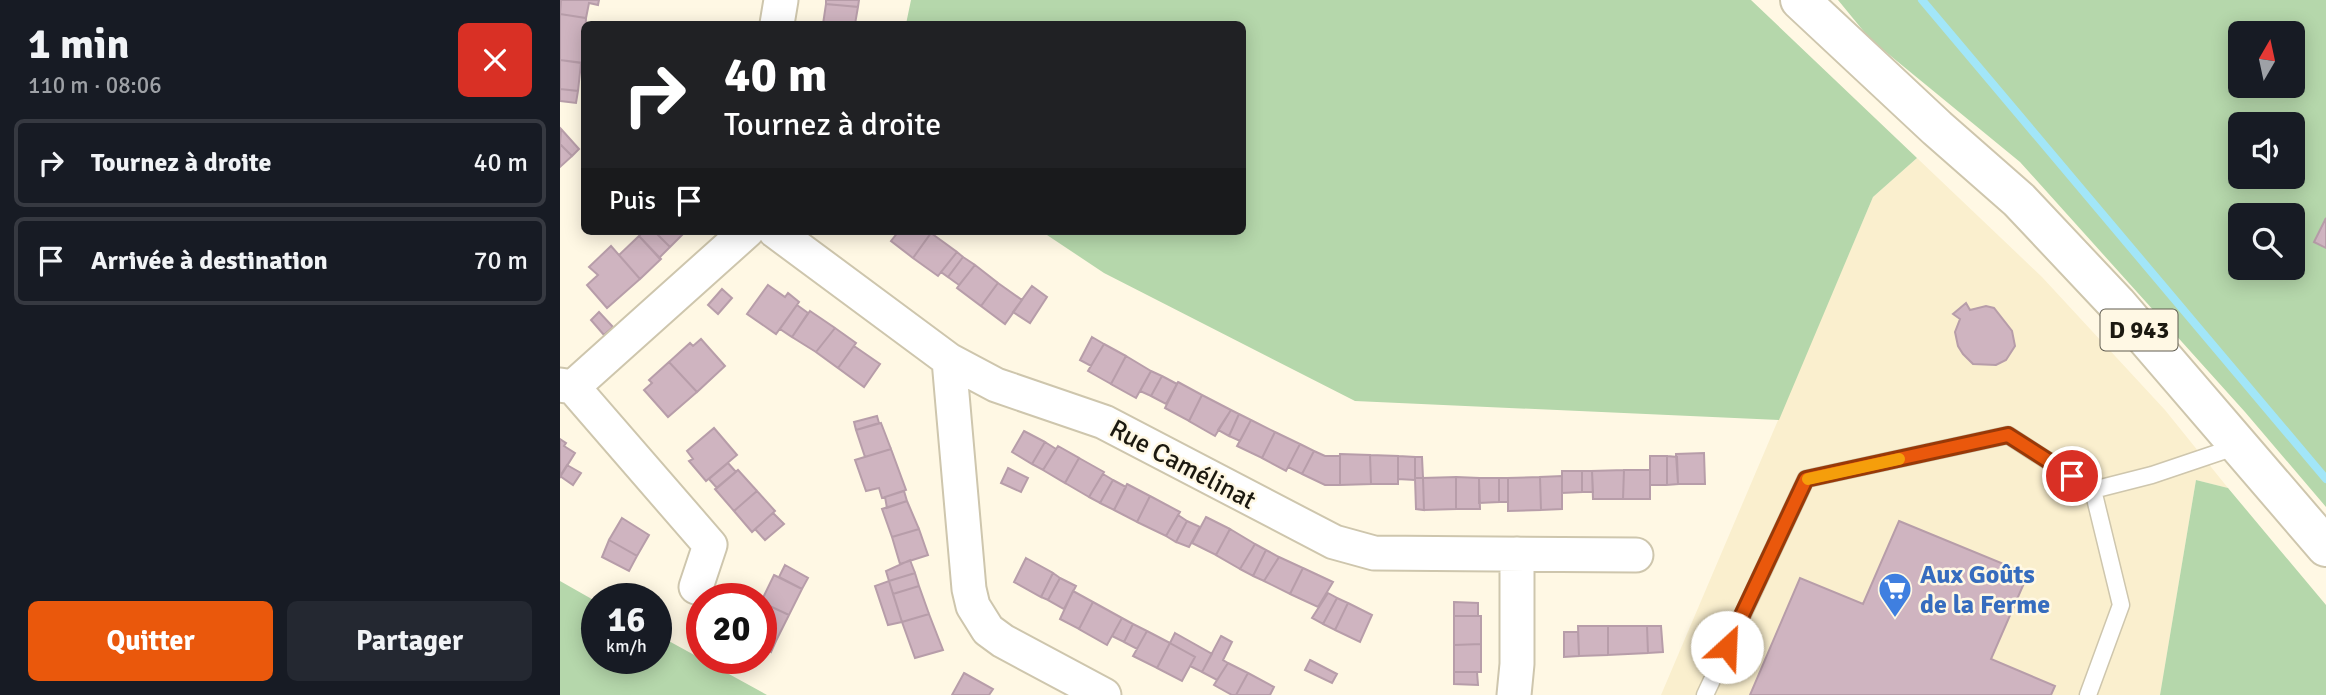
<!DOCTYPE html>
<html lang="fr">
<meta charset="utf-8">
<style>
:root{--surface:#171b24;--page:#242831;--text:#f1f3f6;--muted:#9ea1a6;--line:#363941;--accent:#ea580c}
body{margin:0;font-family:Signika,sans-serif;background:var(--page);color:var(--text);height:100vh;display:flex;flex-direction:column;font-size:26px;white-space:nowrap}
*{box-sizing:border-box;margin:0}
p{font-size:23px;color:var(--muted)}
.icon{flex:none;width:38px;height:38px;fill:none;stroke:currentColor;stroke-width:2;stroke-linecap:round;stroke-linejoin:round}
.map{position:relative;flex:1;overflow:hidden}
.sheet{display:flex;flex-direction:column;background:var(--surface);width:560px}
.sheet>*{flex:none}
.guide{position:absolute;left:21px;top:21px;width:665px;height:214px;border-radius:10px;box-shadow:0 4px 18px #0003;background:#202124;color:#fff;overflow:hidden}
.needle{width:46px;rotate:9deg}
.controls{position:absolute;left:1668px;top:21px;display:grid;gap:14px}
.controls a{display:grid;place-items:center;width:77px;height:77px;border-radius:10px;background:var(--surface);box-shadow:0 4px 18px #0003;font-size:35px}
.speed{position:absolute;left:21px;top:583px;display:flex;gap:14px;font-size:35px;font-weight:700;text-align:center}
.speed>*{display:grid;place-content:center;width:91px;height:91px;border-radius:50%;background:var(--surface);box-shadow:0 4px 18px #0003;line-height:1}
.speed small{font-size:18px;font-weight:400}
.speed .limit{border:10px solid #d22;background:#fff;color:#111}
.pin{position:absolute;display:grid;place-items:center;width:60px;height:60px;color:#fff;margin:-30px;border:4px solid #fff;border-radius:50%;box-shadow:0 2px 7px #0007}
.me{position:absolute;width:77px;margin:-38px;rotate:25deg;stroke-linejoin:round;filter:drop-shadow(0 0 5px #0008)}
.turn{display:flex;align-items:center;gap:24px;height:147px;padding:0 28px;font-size:32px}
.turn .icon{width:91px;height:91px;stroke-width:2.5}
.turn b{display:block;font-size:49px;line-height:60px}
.then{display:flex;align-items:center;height:66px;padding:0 28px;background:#0003;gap:14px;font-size:26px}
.round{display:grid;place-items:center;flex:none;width:74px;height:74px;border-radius:10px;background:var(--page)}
.summary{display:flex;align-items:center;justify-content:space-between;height:119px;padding:0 28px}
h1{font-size:42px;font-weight:700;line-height:52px}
.cta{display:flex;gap:14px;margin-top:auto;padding:14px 28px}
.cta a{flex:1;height:80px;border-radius:10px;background:var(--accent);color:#fff;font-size:28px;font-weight:700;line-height:80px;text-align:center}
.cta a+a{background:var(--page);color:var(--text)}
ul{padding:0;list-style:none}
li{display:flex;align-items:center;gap:21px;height:88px;margin:0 14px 10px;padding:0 14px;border:4px solid var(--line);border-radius:10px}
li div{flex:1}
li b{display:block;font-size:26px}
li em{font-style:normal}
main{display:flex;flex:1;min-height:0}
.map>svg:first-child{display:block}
</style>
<main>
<section class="sheet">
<div class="summary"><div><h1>1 min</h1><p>110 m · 08:06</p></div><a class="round" style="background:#d93025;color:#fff"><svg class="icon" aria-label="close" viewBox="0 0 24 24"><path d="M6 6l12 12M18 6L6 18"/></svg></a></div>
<ul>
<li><svg class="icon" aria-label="right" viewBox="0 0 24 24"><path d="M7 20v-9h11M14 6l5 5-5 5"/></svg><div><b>Tournez à droite</b></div><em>40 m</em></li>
<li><svg class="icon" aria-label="arrive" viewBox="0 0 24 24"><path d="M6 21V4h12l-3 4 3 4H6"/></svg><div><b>Arrivée à destination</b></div><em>70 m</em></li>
</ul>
<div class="cta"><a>Quitter</a><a>Partager</a></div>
</section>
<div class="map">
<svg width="1766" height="695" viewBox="0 0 1766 695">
<rect width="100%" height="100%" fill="#fff8e4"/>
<path fill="#faefce" d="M1357 158 1482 277 1605 410 1668 488 1636 480 1600 695H1101L1313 197Z"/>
<path fill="#b5d7ab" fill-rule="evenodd" d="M351 0H1191L1357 158 1313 197 1219 420 795 401 544 273 481 231H682V24H346Z
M1278 0H1766V507L1685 412 1460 162 1310 39ZM1680 33H1732V86H1680ZM1680 124H1732V177H1680ZM1680 215H1732V268H1680Z
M1636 480 1668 488 1766 605V695H1600Z
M0 581 37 602V658H96V634L207 695H0Z"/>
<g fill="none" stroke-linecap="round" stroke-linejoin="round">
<path stroke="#a2e6f8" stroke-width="8" d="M1362 0 1766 479"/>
</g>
<path fill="#cfb4c0" stroke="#b79da9" stroke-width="2" d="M1 0H39L38 5 29 3 26 18 0 14Z
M266 0H299L298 7 266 4Z
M266 4 298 7 295 24H263Z
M0 14 26 18 24 63 0 60Z
M0 60 21 63 18 91 0 89Z
M0 89 18 91 16 103 0 101Z
M1 129 19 149 12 156 0 144Z
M0 144 12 156 0 167Z
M1766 218V248L1754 242Z
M84 231H94L110 247 99 258 79 236Z
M94 231H118L122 235 110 247Z
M339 231H368L371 233 353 258 331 241Z
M371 233 397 252 378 276 353 258Z
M79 236 101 259 80 279 59 255Z
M51 246 80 279 47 308 27 285 38 275 29 267Z
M397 252 403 257 388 277 381 272Z
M403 257 415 265 399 285 388 277Z
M415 265 438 283 421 306 397 288Z
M438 283 462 300 445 324 421 306Z
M208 285 225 297 228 293 239 302 216 334 187 314Z
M472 286 487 297 470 323 453 312Z
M162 289 172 298 158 314 148 305Z
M1406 303 1410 310 1426 306 1434 308 1452 331 1455 346 1446 360 1436 365 1413 364 1403 354 1398 346 1395 332 1400 319 1393 314Z
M237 305 248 313 232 337 220 329Z
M250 311 275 328 256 352 232 337Z
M39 312 53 327 44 335 31 320Z
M275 328 296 343 278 368 256 352Z
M532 337 544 344 531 366 520 360Z
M141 339 165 366 137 392 109 362 130 343 133 346Z
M544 344 566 356 551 384 528 371Z
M294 346 320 364 304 387 278 368Z
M566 356 591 371 576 398 551 384Z
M109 362 137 392 108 417 84 390 92 383 89 380Z
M591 371 602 376 591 396 580 391Z
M602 376 617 384 606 404 591 396Z
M618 382 642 395 629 421 605 408Z
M642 395 671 410 655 436 629 421Z
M671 410 679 414 669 436 658 430Z
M679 414 691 420 680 441 669 436Z
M317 416 319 423 296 430 294 422Z
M691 420 715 432 702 458 677 446Z
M321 423 331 449 305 457 296 430Z
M154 428 177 455 146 481 129 461 133 459 127 451Z
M464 431 485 442 472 464 452 452Z
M715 432 740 444 726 471 702 458Z
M0 439 6 443 4 446 15 453 0 477Z
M485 442 496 449 483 470 472 464Z
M740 444 754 451 742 474 728 467Z
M498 446 519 458 505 483 483 470Z
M331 449 346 490 322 498 319 488 306 491 295 460Z
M754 451 765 456H780V485H765L742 474Z
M1144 453 1145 484H1118L1116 454Z
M780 454 810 455 811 484 780 485Z
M810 455 838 456V484H811Z
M838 456 855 457V480L838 479Z
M1090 456H1107V485H1090Z
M1107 456 1117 457 1118 484 1107 485Z
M855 457H862L863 478H855Z
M519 458 544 472 529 497 505 483Z
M168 463 176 472 157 488 149 479Z
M7 465 21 473 13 485 0 476Z
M448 468 468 478 461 492 441 483Z
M178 470 197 491 174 511 155 489Z
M1064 470 1063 499H1033L1032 471Z
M1064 470H1090V499H1063Z
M1002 471H1022V492L1002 493Z
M1022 471H1032L1033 492H1022Z
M543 474 553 480 540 503 529 497Z
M1002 476V509L981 510 980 477Z
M896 477 919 478 920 509H896Z
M896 477V509L864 510 863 478Z
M980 477 981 510 948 511V478Z
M855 478H863L864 510 856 509Z
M919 478H939V502L919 503Z
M939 478H948V502H939Z
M553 480 566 487 554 510 540 503Z
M567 484 590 496 577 522 554 510Z
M197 491 215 511 192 532 174 511Z
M344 491 347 501 327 508 325 497Z
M590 496 620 512 606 536 577 522Z
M347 501 359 529 332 537 322 509Z
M213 513 224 524 205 540 195 529Z
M618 515 627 521 616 542 606 536Z
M646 517 670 529 656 555 632 543Z
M62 518 89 535 77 556 49 540Z
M627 521 640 527 629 547 616 542Z
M1339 521 1468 574 1431 659 1495 686 1491 695H1190L1240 578 1303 604Z
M359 529 368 555 340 564 332 537Z
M670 529 695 544 680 569 656 555Z
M49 540 77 556 69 571 42 557Z
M695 544 706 550 693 576 680 569Z
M706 550 719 557 704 581 693 576Z
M719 557 743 568 730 594 704 581Z
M466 558 493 573 481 597 454 582Z
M350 560 355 573 329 581 326 571Z
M225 565 248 578 242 589 219 577Z
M743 568 773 582 758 607 730 594Z
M355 573 359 586 333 594 329 581Z
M493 573 500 578 488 600 481 597Z
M214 575 242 589 229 615 201 602Z
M500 578 516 586 504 609 488 600Z
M329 581 342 622 328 625 315 586Z
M359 586 369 614 342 622 333 594Z
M513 591 533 602 519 629 500 619Z
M768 593 777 598 763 624 752 618Z
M777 598 788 603 775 630 763 624Z
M201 602 229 615 216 641 201 634Z
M533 602 562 618 547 645 519 629Z
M894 602 918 603V616H894Z
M788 603 812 615 800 642 775 630Z
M369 614 383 650 355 658 342 622Z
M894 616H921V644L894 645Z
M562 618 573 624 564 642 552 636Z
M573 624 587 631 577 649 564 642Z
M1018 626H1048V655L1019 656Z
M1048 626H1087L1088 653 1048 655Z
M1087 626H1101L1103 652 1088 653Z
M587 631 610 643 597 668 573 656Z
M1004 632H1018L1019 656 1004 657Z
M615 633 652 654 642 672 630 666 635 657 610 643Z
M201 634 216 641 211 652 201 646Z
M661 636 672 642 663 660 668 663 657 680 642 672Z
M610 643 635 657 622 681 597 668Z
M921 644V672H894V645Z
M750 660 777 674 772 683 745 670Z
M668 663 688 673 676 695H672L654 685Z
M894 672H917L918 685 894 684Z
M404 673 433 689 429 695H392Z
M688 673 714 687 710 695H676Z"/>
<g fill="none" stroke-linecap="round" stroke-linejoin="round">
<defs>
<path id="lane" d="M1533 490 1592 475 1678 446
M1145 695 1246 479 1448 435 1533 490 1561 605 1528 695"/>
<path id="street" d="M217 24 221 0
M215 231 389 360 436 385 544 422 774 542 814 553 1076 555
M389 360 409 589 413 606 428 630 443 641 544 695
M0 385 13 387 150 545 136 587
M13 387 187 231
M954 695 957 664V554"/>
<path id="primary" d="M1240 0 1377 128 1459 200 1557 304 1766 547"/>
</defs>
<use href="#lane" stroke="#cec6ad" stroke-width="19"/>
<use href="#street" stroke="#cec6ad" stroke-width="37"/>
<use href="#primary" stroke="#cec6ad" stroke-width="42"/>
<use href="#lane" stroke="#fff" stroke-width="16"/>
<use href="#street" stroke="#fff" stroke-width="33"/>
<use href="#primary" stroke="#fff" stroke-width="38"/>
</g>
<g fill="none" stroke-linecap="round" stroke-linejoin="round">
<defs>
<path id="route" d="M1167 647 1246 479 1448 435 1512 476"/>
</defs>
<use href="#route" stroke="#983908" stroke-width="18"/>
<use href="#route" stroke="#ea580c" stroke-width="12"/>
<path stroke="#f59e0b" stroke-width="12" d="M1248 479 1339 459"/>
</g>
<defs>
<symbol id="supermarket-pin" viewBox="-11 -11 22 30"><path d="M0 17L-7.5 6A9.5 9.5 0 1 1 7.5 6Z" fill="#3f7fe0" stroke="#fff8e4"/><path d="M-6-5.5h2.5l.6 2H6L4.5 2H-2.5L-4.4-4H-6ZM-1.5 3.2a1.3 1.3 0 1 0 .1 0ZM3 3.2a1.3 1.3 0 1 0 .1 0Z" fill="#fff"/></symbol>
</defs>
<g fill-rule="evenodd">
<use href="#supermarket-pin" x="1316" y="570" width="38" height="52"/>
</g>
<g text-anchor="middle" stroke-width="5" stroke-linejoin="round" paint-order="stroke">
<rect fill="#fff8e4" stroke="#605c50" stroke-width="2" x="1540.5" y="309.5" width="77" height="41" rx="5"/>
<g font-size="24" font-weight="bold" fill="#1c1910">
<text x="1579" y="338">D 943</text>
</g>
<g font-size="26" fill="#1c1910" stroke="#fff8e4">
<text transform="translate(623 464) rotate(28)" y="9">Rue Camélinat</text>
</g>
<g font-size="26" font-weight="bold" fill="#366cbe" stroke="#fff8e4" text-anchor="start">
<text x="1360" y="583">Aux Goûts<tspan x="1360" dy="30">de la Ferme</tspan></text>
</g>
</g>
</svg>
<div class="controls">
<a><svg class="needle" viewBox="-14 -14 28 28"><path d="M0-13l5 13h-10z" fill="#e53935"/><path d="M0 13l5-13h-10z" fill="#9ea1a6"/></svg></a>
<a><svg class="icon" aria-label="sound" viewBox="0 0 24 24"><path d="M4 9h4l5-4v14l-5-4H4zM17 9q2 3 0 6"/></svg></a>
<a><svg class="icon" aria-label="search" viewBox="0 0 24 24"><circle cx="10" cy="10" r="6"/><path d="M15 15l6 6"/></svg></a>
</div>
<div class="speed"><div>16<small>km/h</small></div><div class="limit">20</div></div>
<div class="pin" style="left:1512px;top:476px;background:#d93025"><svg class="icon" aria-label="arrive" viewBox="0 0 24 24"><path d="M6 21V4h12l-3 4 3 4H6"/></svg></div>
<svg class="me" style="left:1167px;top:647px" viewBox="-20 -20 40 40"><circle r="19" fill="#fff"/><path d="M0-13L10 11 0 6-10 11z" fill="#ea580c"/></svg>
<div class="guide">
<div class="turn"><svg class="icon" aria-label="right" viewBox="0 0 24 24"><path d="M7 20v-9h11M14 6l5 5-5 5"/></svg><div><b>40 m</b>Tournez à droite</div></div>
<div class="then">Puis<svg class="icon" aria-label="arrive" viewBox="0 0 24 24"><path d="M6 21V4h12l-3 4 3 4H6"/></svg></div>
</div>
</div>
</main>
